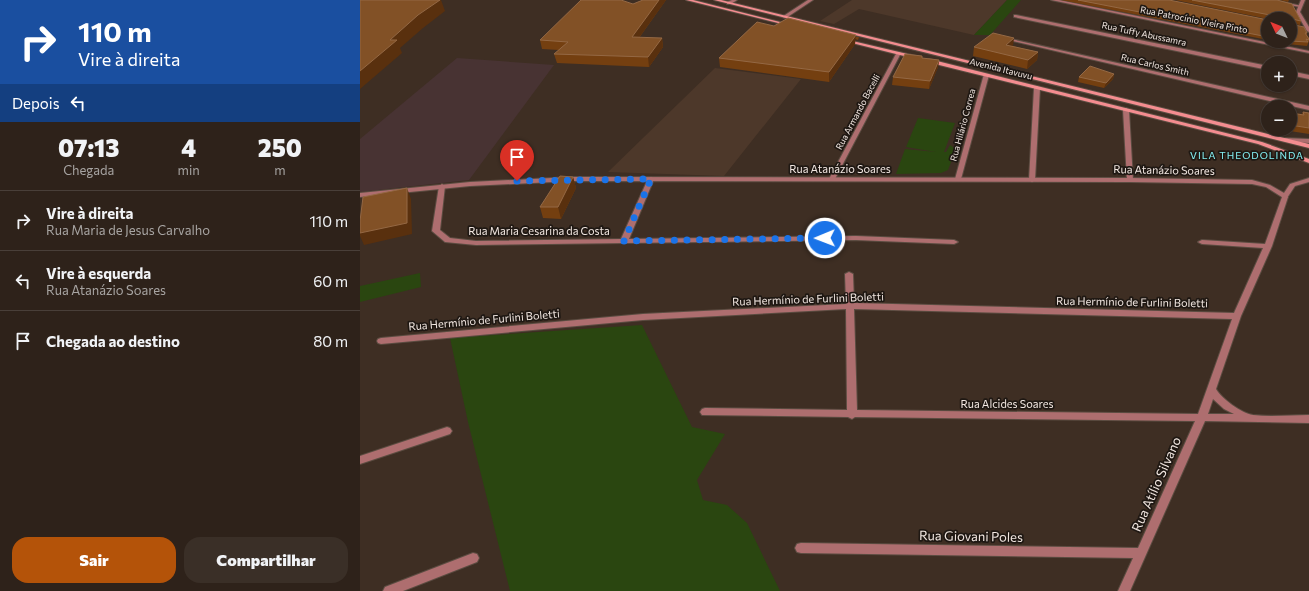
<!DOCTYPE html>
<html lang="pt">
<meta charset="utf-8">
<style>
:root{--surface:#2e221a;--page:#3a2f27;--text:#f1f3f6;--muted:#a7a4a2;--line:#493f39;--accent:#b45309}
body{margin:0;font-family:Commissioner,sans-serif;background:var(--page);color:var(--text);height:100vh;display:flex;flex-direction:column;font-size:15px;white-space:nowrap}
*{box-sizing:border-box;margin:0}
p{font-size:13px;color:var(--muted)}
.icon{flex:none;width:22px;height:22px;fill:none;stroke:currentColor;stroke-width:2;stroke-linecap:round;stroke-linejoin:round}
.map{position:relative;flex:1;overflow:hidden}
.panel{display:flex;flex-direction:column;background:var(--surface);width:360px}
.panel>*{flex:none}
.top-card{background:#1a4fa0;color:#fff;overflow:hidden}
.needle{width:26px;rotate:313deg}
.controls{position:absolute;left:901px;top:12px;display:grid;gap:8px}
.controls a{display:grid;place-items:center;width:36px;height:36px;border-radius:50%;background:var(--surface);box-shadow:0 1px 3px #0004,0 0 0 1px var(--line);font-size:20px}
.pin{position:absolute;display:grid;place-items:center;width:34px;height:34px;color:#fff;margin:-41px -17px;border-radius:50% 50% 50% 0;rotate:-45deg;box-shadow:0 0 4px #0007}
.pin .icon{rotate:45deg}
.me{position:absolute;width:44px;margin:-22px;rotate:269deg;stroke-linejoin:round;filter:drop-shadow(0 0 3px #0008)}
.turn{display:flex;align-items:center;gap:14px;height:84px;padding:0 12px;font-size:18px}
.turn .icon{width:52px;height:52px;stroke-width:2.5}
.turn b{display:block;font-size:28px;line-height:34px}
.then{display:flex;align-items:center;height:38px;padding:0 12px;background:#0003;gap:8px;font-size:15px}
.eta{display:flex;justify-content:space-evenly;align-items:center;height:68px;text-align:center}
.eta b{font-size:24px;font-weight:800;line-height:28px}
.button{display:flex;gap:8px;margin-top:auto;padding:8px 12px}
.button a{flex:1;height:46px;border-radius:16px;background:var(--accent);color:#fff;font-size:16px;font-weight:800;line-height:46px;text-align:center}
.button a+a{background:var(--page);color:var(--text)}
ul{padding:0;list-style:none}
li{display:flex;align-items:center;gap:12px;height:60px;padding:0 12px;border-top:1px solid var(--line)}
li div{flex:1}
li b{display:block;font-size:15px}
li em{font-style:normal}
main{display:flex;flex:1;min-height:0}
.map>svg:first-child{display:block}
</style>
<main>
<section class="panel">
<div class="top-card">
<div class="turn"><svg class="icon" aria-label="right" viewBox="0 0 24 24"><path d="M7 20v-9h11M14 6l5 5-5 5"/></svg><div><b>110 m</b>Vire à direita</div></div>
<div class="then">Depois<svg class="icon" aria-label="left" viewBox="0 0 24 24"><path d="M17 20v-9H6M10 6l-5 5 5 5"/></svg></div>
</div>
<div class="eta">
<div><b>07:13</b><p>Chegada</p></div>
<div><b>4</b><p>min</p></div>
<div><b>250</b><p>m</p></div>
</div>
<ul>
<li><svg class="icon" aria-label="right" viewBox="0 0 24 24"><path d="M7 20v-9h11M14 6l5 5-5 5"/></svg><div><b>Vire à direita</b><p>Rua Maria de Jesus Carvalho</p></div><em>110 m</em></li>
<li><svg class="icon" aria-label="left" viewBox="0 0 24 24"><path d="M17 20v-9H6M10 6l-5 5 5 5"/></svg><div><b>Vire à esquerda</b><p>Rua Atanázio Soares</p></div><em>60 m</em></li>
<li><svg class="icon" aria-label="arrive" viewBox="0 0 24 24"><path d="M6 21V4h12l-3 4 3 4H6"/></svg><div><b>Chegada ao destino</b></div><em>80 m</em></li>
</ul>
<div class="button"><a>Sair</a><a>Compartilhar</a></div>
</section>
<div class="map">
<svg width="949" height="591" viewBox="0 0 949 591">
<rect width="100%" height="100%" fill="#3e2e23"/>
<path fill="#4d382a" d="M492 0H647L614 35 499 9 474 24 460 21Z
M355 68 441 79 364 176 248 172Z"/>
<path fill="#483333" d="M97 58 194 65 109 180 0 192V139Z"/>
<path fill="#2a4610" d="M647 0H661L630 35H614Z
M558 118 595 123 584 152H586L590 145 596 149 588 170 581 173 536 174 545 149 576 152 546 147Z
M60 273 61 287 0 302V286Z
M282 325 332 427 365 434 337 480 343 500 367 505 387 523 420 591H150L108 422 90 338Z"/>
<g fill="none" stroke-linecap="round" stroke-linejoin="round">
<defs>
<path id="minor" d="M372 0H377L371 4H367V2Z
M448 0H453L426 18 422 17Z
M691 0H699L949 51V53Z
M903 0H913L942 6 940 7Z
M656 15 908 66V70L654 17V15Z
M642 37 949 106V110L644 39H642Z
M537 52 541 53 475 179 474 180H470L469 179Z
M930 71 949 75V79L930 75Z
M624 74 629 75 601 179 600 180H596L595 179Z
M677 86 680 88 675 180 672 182 669 180 674 88Z
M766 108 769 110 773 180 770 182 767 180 763 110Z
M291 177 294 179 269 239 496 236 594 240 598 242 594 244 496 240 116 245 85 242 72 231 79 186 82 184 85 186 80 230 90 238 116 241 261 239 288 179Z
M925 195 928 197 912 246 881 316 856 389C862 399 881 413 893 415 911 417 931 415 949 415V423L845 421 770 591H758L773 558 441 553 437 552 435 548 437 544 441 543 778 548 835 421 495 417 492 419 488 417 342 415 340 412 342 409 345 408 487 410 486 309 283 320 21 344 18 343 17 341 18 339 21 338 283 314 486 304 485 274 489 272 493 274 494 303 874 313 903 248 842 244 838 242 842 240 905 244 922 197ZM494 309 872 319 838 414 497 410ZM853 399 864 409 874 414H848Z
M87 427 90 428 92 431 90 434 0 464V456Z
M113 553 117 554 119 558 117 562 43 591H23L25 587Z"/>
<path id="tertiary" d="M941 0H945L940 12 949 27V32L947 31 936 12Z
M924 138 949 139V143L922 141V139Z
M212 177 770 178 892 180 910 185 924 193 930 184 949 178V182L935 186 927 198 925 199 906 187 892 184 770 182 212 181 110 186 0 197V193L110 182Z"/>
<path id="secondary" d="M326 0H333L432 25 430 26Z
M354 0H361L949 144V148Z
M484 39 556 56 557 57 552 58 484 41Z
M569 59 902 142 949 159V163L898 144 567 62 566 61Z"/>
</defs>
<use href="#minor" stroke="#5b4c41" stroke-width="2"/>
<use href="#tertiary" stroke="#5b4c41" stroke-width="2"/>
<use href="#secondary" stroke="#5b4c41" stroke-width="2"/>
<use href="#minor" fill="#ae6e6f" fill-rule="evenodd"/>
<use href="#tertiary" fill="#ae6e6f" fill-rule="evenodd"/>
<use href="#secondary" fill="#f48d90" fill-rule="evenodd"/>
</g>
<path fill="#743f10" d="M299 0H306L279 38H302L303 47 289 67 197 63 194 54 199 50 182 49 180 40 273 4Z
M701 0H809L908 20V40Z
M815 0H917L941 21 940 25 930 23V24L947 33V35L949 39V41L947 46 927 44 911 41H930V19H908Z
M920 0H929L928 2Z
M414 26 495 37H499L498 40 495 39V44L469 82 360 67 359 58Z
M653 46 678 52 677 60 667 69 613 56 614 47Z
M562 58 579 60 578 67 569 89 532 85 533 77Z
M754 74 753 79 744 88 718 82 719 77Z
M943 112 949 113V134L917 129H930V113L942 114Z
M213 177 216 188 201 219 183 218 180 207Z"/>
<path fill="#59300e" d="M80 0H81L85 11 63 28 40 48 42 53 0 89V71L30 40 58 15Z
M299 0H306L273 46 272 37Z
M496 35 495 44 469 82V72Z
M302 38 303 47 289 67 288 57Z
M654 38 653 46 646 45Z
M678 52 677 60 667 69 668 60Z
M579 60 578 67 569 89 570 81Z
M754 74 753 79 744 88 746 83Z
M213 177 216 188 201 219 198 207Z
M47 188 51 199 52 234 4 245 0 236V233Z"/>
<path fill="#825126" stroke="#946844" d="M0 0H80L58 15 30 40H37L0 71Z
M221 0H261L273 4 283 0H299L272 37 302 38 288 57 194 54 208 42 180 40Z
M718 0H809L908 20V37Z
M832 0H917L932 4 941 21 932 19 930 24 944 27 947 33H945L949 39V40L946 39 948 42 930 41V19H910H911L910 15Z
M428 18 496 35 469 72 359 58 397 22 414 26Z
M633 33 654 38 646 45 678 52 668 60 614 47Z
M545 54 562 56V58L579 60 570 81 533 77Z
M730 66 754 74 746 83 719 77Z
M943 112 949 113V128L930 125V113L944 115Z
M200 176 213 177 198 207H180Z
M47 188V223L0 233V221L3 197Z"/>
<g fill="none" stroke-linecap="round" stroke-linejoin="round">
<path stroke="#1a73e8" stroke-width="7" stroke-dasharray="0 12.6" d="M157 181 291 179 264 241 465 238"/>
</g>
<g text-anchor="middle" stroke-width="3.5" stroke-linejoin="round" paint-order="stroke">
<g font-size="9" fill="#f2e7e1" stroke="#1f1813">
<text transform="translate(834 20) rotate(11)" y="3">Rua Patrocínio Vieira Pinto</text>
<text transform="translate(784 34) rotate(12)" y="3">Rua Tuffy Abussamra</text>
<text transform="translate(795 65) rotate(13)" y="3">Rua Carlos Smith</text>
<text transform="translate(641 69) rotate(14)" y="3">Avenida Itavuvu</text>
<text transform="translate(498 112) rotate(-62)" y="3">Rua Armando Bacelli</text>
<text transform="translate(603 125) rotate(-75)" y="3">Rua Hilário Correa</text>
</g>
<g font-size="10" letter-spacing="1" fill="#85f1f4" stroke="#1f1813">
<text x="887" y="159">VILA THEODOLINDA</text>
</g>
<g font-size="11" fill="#f2e7e1" stroke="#1f1813">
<text x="480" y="173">Rua Atanázio Soares</text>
<text transform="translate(804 170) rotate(1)" y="4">Rua Atanázio Soares</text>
<text x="179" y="235">Rua Maria Cesarina da Costa</text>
<text transform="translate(448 299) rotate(-2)" y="4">Rua Hermínio de Furlini Boletti</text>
<text transform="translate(772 302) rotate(1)" y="4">Rua Hermínio de Furlini Boletti</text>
<text transform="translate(124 320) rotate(-5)" y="4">Rua Hermínio de Furlini Boletti</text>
<text x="647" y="408">Rua Alcides Soares</text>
</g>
<g font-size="13" fill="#f2e7e1" stroke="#1f1813">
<text transform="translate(796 484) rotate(-66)" y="5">Rua Atílio Silvano</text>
<text transform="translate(611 536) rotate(1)" y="5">Rua Giovani Poles</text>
</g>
</g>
</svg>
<div class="controls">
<a><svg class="needle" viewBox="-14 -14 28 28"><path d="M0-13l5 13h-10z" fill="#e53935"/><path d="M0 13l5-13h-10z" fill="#a7a4a2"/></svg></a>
<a>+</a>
<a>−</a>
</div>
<div class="pin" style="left:157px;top:181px;background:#d93025"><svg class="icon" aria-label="arrive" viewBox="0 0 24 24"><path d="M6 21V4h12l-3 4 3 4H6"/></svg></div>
<svg class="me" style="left:465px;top:238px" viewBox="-20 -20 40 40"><circle r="17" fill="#1a73e8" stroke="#fff" stroke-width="3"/><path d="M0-11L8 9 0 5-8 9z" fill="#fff"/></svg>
</div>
</main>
